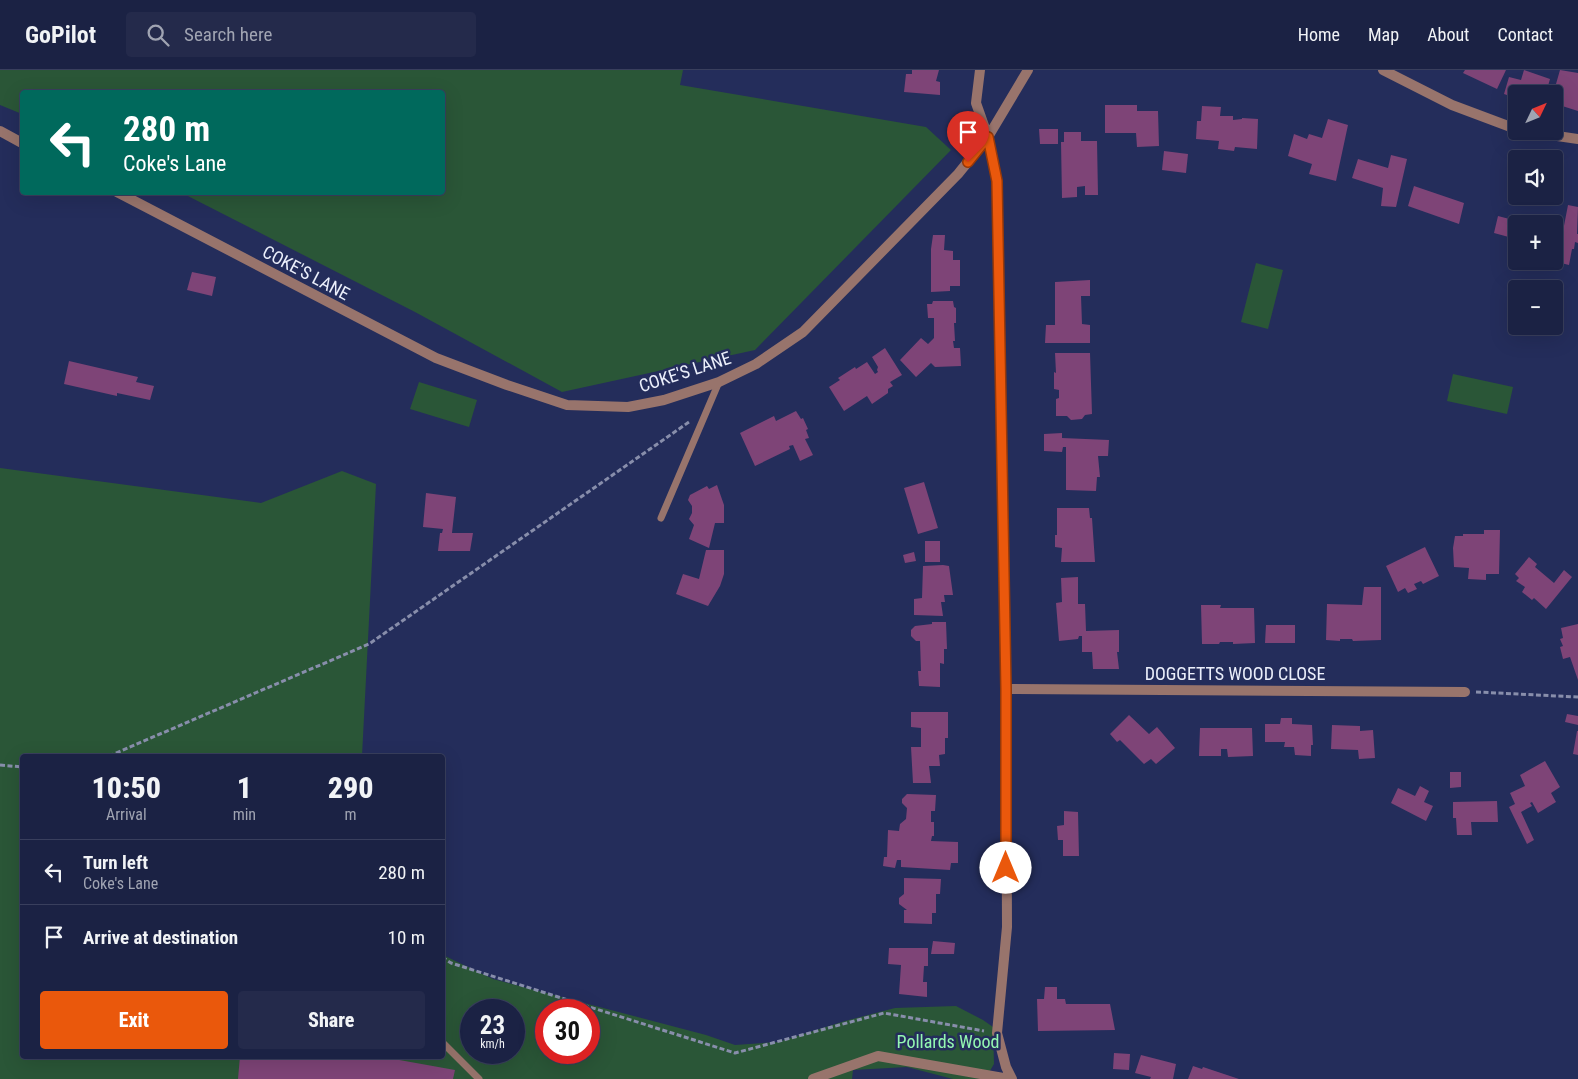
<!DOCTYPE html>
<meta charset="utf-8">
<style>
:root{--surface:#1b2244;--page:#242a4b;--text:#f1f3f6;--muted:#a0a4b2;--line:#393f5d;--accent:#ea580c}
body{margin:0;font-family:"Roboto Condensed",sans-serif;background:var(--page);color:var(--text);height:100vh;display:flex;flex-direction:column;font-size:19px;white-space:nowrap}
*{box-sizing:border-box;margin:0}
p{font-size:16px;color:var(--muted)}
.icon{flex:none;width:28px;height:28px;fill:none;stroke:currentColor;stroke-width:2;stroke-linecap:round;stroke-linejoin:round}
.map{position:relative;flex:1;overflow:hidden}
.drawer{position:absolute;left:20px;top:684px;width:425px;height:305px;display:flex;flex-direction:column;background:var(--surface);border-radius:5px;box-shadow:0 5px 20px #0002,0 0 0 1px var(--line)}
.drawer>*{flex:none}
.guide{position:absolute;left:20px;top:20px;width:425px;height:105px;border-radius:5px;box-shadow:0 5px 20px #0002,0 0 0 1px var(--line);background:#00695c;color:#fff;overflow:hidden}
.needle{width:32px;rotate:47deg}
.controls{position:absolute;left:1508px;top:15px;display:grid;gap:10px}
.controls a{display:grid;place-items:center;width:55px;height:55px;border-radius:5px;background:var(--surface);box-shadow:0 5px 20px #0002,0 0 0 1px var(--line);font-size:25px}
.speed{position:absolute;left:460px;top:929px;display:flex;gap:10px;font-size:25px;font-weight:700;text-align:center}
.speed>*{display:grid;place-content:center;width:65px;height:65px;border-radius:50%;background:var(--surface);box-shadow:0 5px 20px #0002,0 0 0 1px var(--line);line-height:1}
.speed small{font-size:12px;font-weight:400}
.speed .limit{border:8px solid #d22;background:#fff;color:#111}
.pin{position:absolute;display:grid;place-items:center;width:42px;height:42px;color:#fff;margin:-51px -21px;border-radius:50% 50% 50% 0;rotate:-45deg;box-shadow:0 0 5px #0007}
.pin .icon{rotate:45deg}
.me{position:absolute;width:55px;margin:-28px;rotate:0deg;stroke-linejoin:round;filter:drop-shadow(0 0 4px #0008)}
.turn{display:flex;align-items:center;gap:18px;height:105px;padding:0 20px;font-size:22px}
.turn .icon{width:65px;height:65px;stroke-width:2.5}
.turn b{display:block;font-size:35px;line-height:42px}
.eta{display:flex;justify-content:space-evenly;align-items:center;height:85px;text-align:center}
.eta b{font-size:30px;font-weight:800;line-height:35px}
.button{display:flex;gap:10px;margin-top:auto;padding:10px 20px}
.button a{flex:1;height:58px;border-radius:5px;background:var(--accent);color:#fff;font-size:20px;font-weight:800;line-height:58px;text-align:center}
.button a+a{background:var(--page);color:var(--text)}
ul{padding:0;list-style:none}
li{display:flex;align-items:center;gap:15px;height:65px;padding:0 20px;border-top:1px solid var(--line)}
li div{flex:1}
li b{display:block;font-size:19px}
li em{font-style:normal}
header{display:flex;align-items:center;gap:30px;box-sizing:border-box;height:70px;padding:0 25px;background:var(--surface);border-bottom:1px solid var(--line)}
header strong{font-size:24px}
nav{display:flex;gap:28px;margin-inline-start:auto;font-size:18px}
.search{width:350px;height:45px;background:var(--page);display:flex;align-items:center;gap:12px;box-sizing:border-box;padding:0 18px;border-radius:5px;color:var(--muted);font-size:19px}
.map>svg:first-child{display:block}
</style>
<header>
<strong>GoPilot</strong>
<div class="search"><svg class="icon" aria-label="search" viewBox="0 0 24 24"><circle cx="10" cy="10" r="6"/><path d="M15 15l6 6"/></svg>Search here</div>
<nav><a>Home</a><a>Map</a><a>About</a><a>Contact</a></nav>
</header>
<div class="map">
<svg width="1578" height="1009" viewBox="0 0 1578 1009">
<rect width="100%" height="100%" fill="#242d5b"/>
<path fill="#2a5637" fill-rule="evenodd" d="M0 0H683L680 15 926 57 951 80 755 280 562 322 415 242 182 123 442 122V22H22V44L0 35Z
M1256 193 1283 200 1268 259 1241 252Z
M1453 304 1513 317 1507 344 1447 331Z
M419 312 477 330 469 357 410 339Z
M0 398 261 433 342 401 376 414 362 686H22V986H442L443 885 493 909 706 965 735 975 778 972 845 951 895 938 956 936 983 950 993 957 994 994 985 1009H953L907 997 853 1000 852 1009H0ZM471 940H514V982H471ZM546 940H589V982H546Z"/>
<path fill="#7e4477" d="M912 0H939L936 11 940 12V25L904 22 906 4H912Z
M1465 0H1506L1497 19 1463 3Z
M1524 0 1550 9 1546 23 1538 20 1537 24H1516V28L1504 24 1509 7 1521 10Z
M1560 0 1578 3V41L1559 35 1560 33 1555 32 1560 15 1556 14Z
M1105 35H1137V41H1158L1159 76 1137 77 1136 63H1105Z
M1202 36 1221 37 1220 46H1233V50L1242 49V48L1258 49 1257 79 1235 77 1234 81 1218 79 1219 71 1196 69 1197 51H1201Z
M1328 49 1348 55 1336 111 1309 104 1312 94 1288 86 1294 64 1307 69 1309 64 1322 68Z
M1039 59H1058V74H1040Z
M1064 62H1081V71H1097L1098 125H1085V116L1077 117V127L1062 128 1061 72H1064Z
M1164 81 1188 84 1186 103 1162 100Z
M1391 85 1407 89 1396 137 1381 136 1383 118 1352 108 1358 89 1388 98Z
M1414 116 1464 133 1459 154 1408 136Z
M1568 135 1578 137 1577 164H1578V173L1575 172 1574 179H1572L1569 195 1557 192Z
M1498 146 1517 151 1519 146 1544 154H1516V169L1494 163Z
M933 165H945L944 180 953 181V190H960V216H950V221L931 222V179Z
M192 202 216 207 212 226 187 220Z
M1090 210V226H1081L1082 254 1090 255V273H1045L1046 255H1055V212Z
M933 231H953L954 237 956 238V253H954L955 271H953L954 278H960L961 296 935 297 931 293 916 307 900 290 921 268 928 274 934 268V248H928L927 234H932Z
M885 278 902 305 890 312 893 316 888 319V323L872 334 867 326 844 341 829 317 840 310 838 308 855 297 856 299 867 292 875 304 878 302 877 300 878 297 872 287Z
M1055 283H1090L1092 344 1085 345 1082 349 1071 350 1067 346H1056V329L1059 328V320L1054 319V302L1056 303Z
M69 291 138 307 136 312 154 316 150 330 117 323V326L64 314Z
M796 341 801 349 803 348 808 359 806 360 809 368 805 369 813 385 800 391 793 375 789 376 790 379 755 396 740 363 774 346 776 351Z
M1062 363V368L1109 370 1108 386H1098L1100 407H1097L1096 421 1066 420V377H1063L1062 382 1044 381V364Z
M924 412 938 458 918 464 904 418Z
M717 415 724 435V453H715L709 478 689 469 694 455 689 449 692 443V436L688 430 690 425 707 416 709 419Z
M426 423 456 427 452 463H473L470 481H438L440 463H442L443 459 423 457Z
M1057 438H1089L1090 448H1092L1095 492H1061L1062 478 1055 477V465H1057Z
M1484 460H1500L1499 504H1486V510L1468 509 1469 498 1454 497 1453 478 1455 466H1463V464H1484Z
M925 471H940V492H925Z
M1425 477 1439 506 1423 514 1421 511 1414 514 1417 519 1408 523 1405 518 1398 522 1386 496Z
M706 480H724V504L720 516 708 536 676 524 683 504 699 509Z
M914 482 916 491 905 493 903 485Z
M1529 487 1537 494 1535 497 1554 513 1564 500 1572 507 1546 539 1534 528 1532 530 1522 522 1525 517 1516 511 1519 508 1515 504Z
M943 495 949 496 953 525H944L945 532H941L943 546 914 545V529L922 528 923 496Z
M1078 507V534H1085L1086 561 1119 560V582H1117L1119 599H1093L1092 582H1082V566H1079L1078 569 1059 571 1056 533 1062 532 1061 508Z
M1364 517H1381V570L1353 571 1352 569H1340V571L1326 570 1327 534 1362 535Z
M1201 535H1221L1220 538H1254L1255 573 1233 574V572H1220L1219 574H1202Z
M932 552H946L947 579H944V594L940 593V617L919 616 918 601H921L920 571H916L911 566V560L915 556 932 554Z
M1578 554V610L1570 587 1563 589 1560 577 1563 576 1560 569 1563 568 1561 558Z
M1266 555H1295V573H1265Z
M911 642H948V668H945V684L939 685 940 696H929L931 713H913L911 677H921V658L911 657Z
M1567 644 1578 646V655L1565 652Z
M1129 645 1149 664 1157 657 1175 678 1156 694 1151 689 1144 694 1120 670 1117 672 1110 664Z
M1281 648H1292V654L1312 655 1313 675H1311V686L1295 685 1294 677H1284L1285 672H1265V654H1280Z
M1332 655 1360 656V661L1373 660 1375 688 1359 689 1358 680 1331 679Z
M1200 658H1252L1253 686 1228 687 1227 679H1221V686H1199Z
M1577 661H1578V685L1573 684Z
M1545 691 1560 717 1551 723 1556 732 1538 743 1532 732 1530 733 1532 736 1521 742 1534 770 1527 774 1509 737 1515 734 1510 723 1525 716 1520 705Z
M1450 702H1461V717L1450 718Z
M1420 716 1429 721 1424 732 1433 736 1426 751 1391 733 1398 718 1415 726Z
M907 724 936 725 935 741H931V752H934V766H932L931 771 958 772V793H951L950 800 901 797V790H897L895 798 883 796 884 787H887L888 760 899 761 900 754 906 749 907 738 902 733V729Z
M1497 731 1498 752H1471L1472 765H1457L1456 748H1453V732Z
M1064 741 1078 742 1079 786H1063V770H1058L1057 756 1064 755Z
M904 808 941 809 940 824H936V843H932V854L904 853V840H907L899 834V828L904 824Z
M933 871 955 873 954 884H931Z
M889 878H928V896H924L923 912H927V927L899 924 901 895 888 894Z
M1045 917H1057V929H1065L1066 934H1110L1115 960 1038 961 1037 929H1044Z
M1114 983 1130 984 1129 1000 1113 999Z
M1141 985 1176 994 1173 1009H1150L1151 1007 1135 1003Z
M240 986H377L455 1000 453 1009H238Z
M1193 996 1202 999 1203 997 1239 1009H1188Z"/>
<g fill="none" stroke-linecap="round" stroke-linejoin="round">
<path stroke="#888eab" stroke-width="3" stroke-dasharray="5 2.5" stroke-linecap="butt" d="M1476 622 1578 627
M109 686 369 574 689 352
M0 695 22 697
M442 887 451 893 735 983 884 943 984 961"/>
<path stroke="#98746c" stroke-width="7" d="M661 448 719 312
M442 972 479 1009"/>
<path stroke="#98746c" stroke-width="10" d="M980 0 976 33 988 67 997 111 1006 619 1007 857 997 963 1006 997 1012 1009
M1383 0 1452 35 1516 59
M0 61 22 73
M1523 61 1578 69
M117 122 436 288 507 315 567 335 628 337 664 330 719 312 756 294 803 262 958 104 988 67 1028 0
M1006 619 1465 622
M813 1009 878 986 1009 1009"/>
</g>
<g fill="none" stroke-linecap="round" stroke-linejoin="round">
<defs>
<path id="route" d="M968 92 988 67 997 111 1006 619V798"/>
</defs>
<use href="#route" stroke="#983908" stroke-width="12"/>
<use href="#route" stroke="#ea580c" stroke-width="9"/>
</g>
<g text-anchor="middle" stroke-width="5" stroke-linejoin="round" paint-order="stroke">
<g font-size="18" fill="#ebeffb" stroke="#242d5b">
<text transform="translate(306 203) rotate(28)" y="6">COKE'S LANE</text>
<text transform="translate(685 302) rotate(-18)" y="6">COKE'S LANE</text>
<text x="1235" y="610">DOGGETTS WOOD CLOSE</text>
</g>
<g font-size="18" fill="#94f7b1" stroke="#242d5b">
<text x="948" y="978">Pollards Wood</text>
</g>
</g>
</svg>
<div class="controls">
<a><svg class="needle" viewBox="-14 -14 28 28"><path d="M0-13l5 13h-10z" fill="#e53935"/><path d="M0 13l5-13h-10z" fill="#a0a4b2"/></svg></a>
<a><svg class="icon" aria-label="sound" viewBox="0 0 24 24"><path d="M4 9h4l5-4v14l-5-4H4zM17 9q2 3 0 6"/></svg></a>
<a>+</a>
<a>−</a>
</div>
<div class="speed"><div>23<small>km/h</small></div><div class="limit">30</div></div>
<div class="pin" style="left:968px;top:92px;background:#d93025"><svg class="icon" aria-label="arrive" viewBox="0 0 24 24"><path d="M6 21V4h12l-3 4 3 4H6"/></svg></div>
<svg class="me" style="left:1006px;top:798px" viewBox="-20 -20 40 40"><circle r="19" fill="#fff"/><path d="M0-13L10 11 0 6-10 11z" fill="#ea580c"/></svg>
<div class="guide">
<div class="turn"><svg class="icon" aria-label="left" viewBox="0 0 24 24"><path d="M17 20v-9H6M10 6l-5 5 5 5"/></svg><div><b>280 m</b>Coke's Lane</div></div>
</div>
<section class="drawer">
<div class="eta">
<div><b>10:50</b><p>Arrival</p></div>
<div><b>1</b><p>min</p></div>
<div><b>290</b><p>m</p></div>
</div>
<ul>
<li><svg class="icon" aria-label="left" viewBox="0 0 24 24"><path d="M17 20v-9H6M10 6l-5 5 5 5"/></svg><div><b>Turn left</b><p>Coke's Lane</p></div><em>280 m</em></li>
<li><svg class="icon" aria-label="arrive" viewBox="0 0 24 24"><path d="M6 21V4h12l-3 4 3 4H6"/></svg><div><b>Arrive at destination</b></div><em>10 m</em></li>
</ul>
<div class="button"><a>Exit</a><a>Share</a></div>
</section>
</div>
